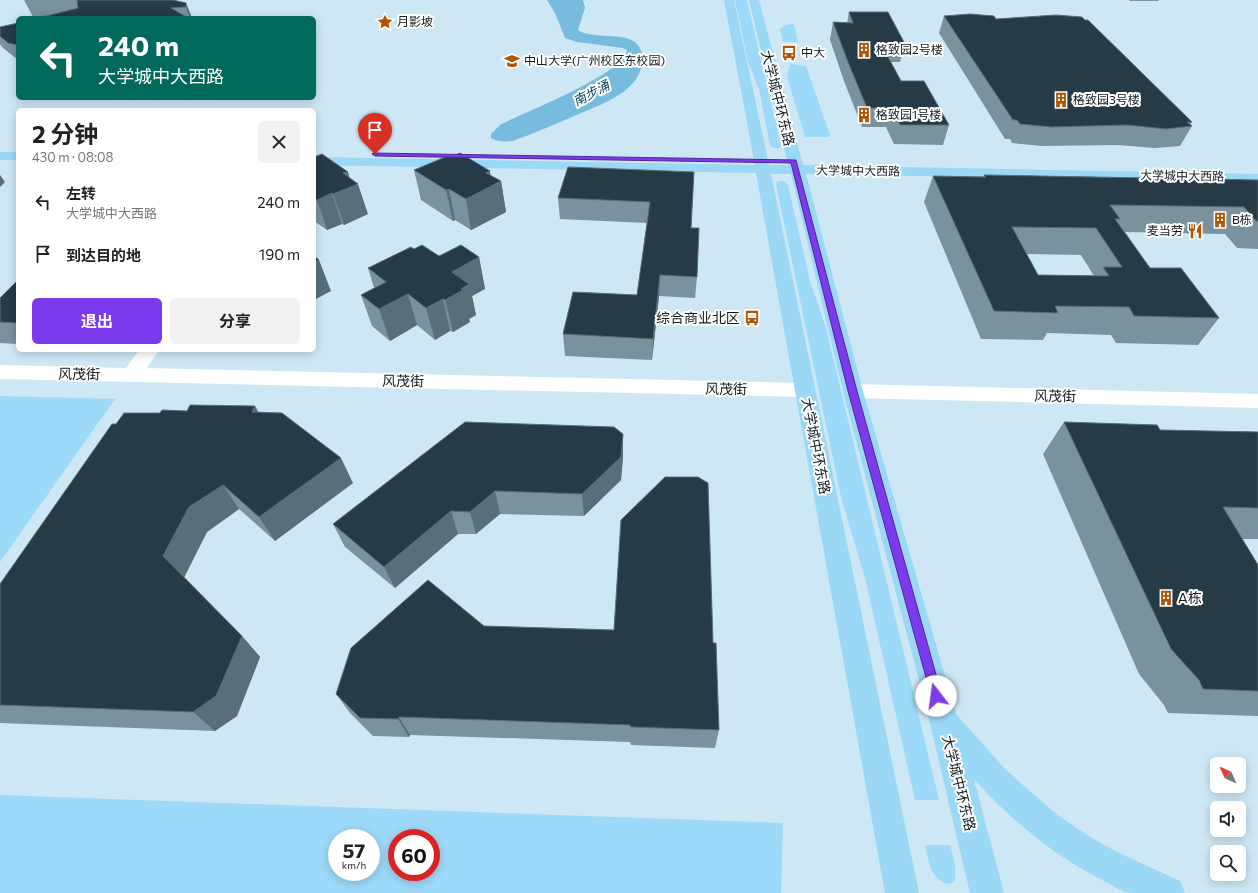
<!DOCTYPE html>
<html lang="zh">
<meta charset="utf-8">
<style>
:root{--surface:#fff;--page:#f2f2f2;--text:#222;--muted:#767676;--accent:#7c3aed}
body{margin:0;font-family:Commissioner,"Noto Sans SC",sans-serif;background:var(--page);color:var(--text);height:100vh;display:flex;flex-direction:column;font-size:15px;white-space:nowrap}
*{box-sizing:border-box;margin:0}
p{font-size:13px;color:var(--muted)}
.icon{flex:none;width:22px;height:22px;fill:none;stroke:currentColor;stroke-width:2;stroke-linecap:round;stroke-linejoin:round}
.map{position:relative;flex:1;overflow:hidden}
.panel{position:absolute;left:16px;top:108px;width:300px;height:244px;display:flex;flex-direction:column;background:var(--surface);border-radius:6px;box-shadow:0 2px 10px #0003}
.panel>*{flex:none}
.top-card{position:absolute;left:16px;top:16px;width:300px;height:84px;border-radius:6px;box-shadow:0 2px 10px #0003;background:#00695c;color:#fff;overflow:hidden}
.needle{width:26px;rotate:315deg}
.buttons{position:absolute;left:1210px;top:757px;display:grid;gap:8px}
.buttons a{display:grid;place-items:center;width:36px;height:36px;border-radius:6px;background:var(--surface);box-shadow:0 2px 10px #0003;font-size:20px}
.speed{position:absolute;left:328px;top:829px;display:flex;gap:8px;font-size:20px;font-weight:700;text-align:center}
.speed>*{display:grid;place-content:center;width:52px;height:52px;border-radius:50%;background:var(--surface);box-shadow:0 2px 10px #0003;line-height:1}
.speed small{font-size:10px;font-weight:400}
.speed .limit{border:6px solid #d22;background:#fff;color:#111}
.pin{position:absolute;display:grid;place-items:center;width:34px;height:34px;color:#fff;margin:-41px -17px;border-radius:50% 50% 50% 0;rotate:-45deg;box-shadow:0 0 4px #0007}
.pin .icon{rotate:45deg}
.me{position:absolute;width:44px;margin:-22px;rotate:345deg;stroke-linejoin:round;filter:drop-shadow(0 0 3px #0008)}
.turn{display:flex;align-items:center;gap:14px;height:84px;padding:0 16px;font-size:18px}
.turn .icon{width:52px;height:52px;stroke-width:2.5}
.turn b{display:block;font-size:28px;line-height:34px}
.round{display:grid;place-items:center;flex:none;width:42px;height:42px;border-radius:6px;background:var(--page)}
.headline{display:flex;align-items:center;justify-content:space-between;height:68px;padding:0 16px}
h1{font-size:24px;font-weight:700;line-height:30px}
.button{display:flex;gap:8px;margin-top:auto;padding:8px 16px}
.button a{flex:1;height:46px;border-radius:6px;background:var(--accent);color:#fff;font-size:16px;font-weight:700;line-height:46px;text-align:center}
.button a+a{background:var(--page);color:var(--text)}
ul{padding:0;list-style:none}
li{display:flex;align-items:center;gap:12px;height:52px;padding:0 16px}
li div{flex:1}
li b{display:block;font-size:15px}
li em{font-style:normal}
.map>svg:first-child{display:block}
</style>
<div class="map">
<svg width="1258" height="893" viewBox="0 0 1258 893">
<rect width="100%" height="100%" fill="#cde7f5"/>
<path fill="#9dd9f8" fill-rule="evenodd" d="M735 0H747L781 145 780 148H775L770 146 759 89 748 62Z
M794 24 798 42H783L780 29 786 25Z
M790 64 806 66 830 135 829 137H805L787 77Z
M778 181H784L788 185 810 281 826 328 939 800H915L866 582 841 497 777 189 776 183Z
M0 396 115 399 0 562Z
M0 795 783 823 781 893H0ZM337 838H371V872H337ZM397 838H431V872H397Z
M925 845H950C953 857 958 870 954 882L947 884C930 878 929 861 925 845Z"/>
<path fill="#77bcdf" d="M547 0H583L585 8 578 30C593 40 625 31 637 44 647 55 642 73 633 83 618 100 592 108 572 117 552 125 533 134 512 141 505 142 498 142 491 138V134L500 125C522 113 625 74 627 50L623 48 577 42 565 38 555 13Z"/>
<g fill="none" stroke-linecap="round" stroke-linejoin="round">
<path fill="#fff" fill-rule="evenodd" d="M139 350H159L147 368 805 383 812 385 815 390 812 395 805 397 0 379V365L126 368Z
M853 384 1258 394V408L853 398 846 396 843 391 846 386Z"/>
<path fill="#9bd8f5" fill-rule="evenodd" d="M724 0H734L769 165H788L749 0H759L803 165 1258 174V182L806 174 863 391 956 714 1005 769 1032 793 1059 816 1087 835 1117 852 1180 881 1185 893C1167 893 1147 893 1130 893 1121 892 1111 884 1102 880 1053 855 1011 820 974 779L1004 893H970L927 711 843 391 791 174H771L919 893H885L756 173 314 165V157L755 165Z
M0 152H18V160H0Z"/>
</g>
<path fill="#7a919e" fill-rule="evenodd" d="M24 0H173L186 3 192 18H38L47 16 33 17Z
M1129 0H1159L1158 1H1130Z
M849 12 905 44 900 62H891L901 81 949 125 943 145 894 144 886 127H862L844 81 830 40 833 22 847 23Z
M944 16 996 19 1192 122 1190 125 1192 126 1180 146 1155 148 1117 145 1042 146 1012 143 1010 139H1005L939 33Z
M18 23V60L2 47 0 44V27Z
M314 157 349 178 368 214 344 225 342 224 327 230 314 221Z
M414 170 490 175 501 181 506 212 471 230 455 220 453 221 421 200Z
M694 172 691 228 697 277 695 298 659 296 652 360 565 356 563 334 637 295 647 223 560 219 558 198Z
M984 175 1258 180V249L1237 248 1225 234 1125 232 1150 268 1219 318 1198 345 1116 343 1111 335 1047 333 1043 340 981 339 924 202 933 176 983 177ZM1027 254 1081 255 1094 276 1038 275Z
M414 249 439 256 479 257 485 289 472 296 476 315 469 319 470 322 453 332 450 331 435 340 417 325 390 341 372 326 361 295 374 288 368 268Z
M18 280V344L0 343V298Z
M259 412 353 483 275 541 239 509 207 532 184 578 242 636 260 657 237 716 215 731 0 723V584L116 424 160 413Z
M1064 422 1160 430 1258 432V539H1242L1258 565V716L1168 713 1164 705 1139 674 1043 454Z
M623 457 621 480 584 516 500 514 476 534H458L395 588 345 547 333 524Z
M484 626 713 643 719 730 715 748 631 745 630 742 410 735 409 737 373 736 350 713 336 694Z"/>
<path fill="#586f7a" d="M186 3 192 18H190L186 7Z
M490 171 492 186 501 181 506 212 471 230 466 199 486 173Z
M348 172 352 186 358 184 368 214 344 225 333 194 343 173Z
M0 175 5 182 0 187Z
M449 189 455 220 453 221 446 190Z
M332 193 342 224 327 230 317 200Z
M479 257 485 289 472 296 476 315 469 319 470 322 453 332 445 300 452 272Z
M319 260 331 291 314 300V262Z
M660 275 659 296 652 360 653 339Z
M408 294 417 325 390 341 379 309Z
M443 299 450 331 435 340 426 308Z
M255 406 270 432 252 412Z
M623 434V457L621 480 584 516 582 494Z
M341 458 353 483 275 541 259 517Z
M223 485 239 509 207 532 183 579 163 556 189 507Z
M495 491 500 514 476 534 470 512Z
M451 511 458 534 395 588 384 567Z
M242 636 260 657 237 716 215 731 193 712Z
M399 717 410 735 409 737 398 719Z"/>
<path fill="#263b46" stroke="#586f7a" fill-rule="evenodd" d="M77 0H173L186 3V7L171 8 188 18H38L78 8Z
M849 12H888L905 44H881L901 81H924L949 125H900L892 108H867L848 62 833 22 853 23Z
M970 14 994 16 996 19 1056 15 1082 17 1085 20H1088L1192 122H1187L1192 126 1166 129 1127 125 1051 127 1020 124 1017 120H1013L944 16Z
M18 23V45L8 43 0 36V27Z
M460 153 490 171 486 173 501 181 466 199 449 189 446 190 414 170 450 155 453 156Z
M322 154 348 172 343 173 358 184 333 194 332 193 317 200 314 198V157Z
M568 167 694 172 691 228H699L697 277 660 275 653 339 563 334 573 292 637 295 650 202 558 198Z
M984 175 1258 180V221H1256L1244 207 1110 205 1120 219H1115L1150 268H1181L1219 318 1134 316 1129 307 1055 306 1058 313 994 311 933 176 986 177ZM1012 227 1096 228 1122 267H1103L1109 276 1038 275Z
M422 245 439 256 461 245 479 257 452 272 469 284 461 289 463 290 445 300 443 299 426 308 408 294 379 309 361 295 386 282 368 268 411 247 414 249Z
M314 256 319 260 314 262Z
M18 280V323L0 322V298Z
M190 405 255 406 252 412 282 413 341 458 259 517 223 485 189 507 163 556 242 636 216 696 193 712 0 705V584L112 424H116L124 413H160L162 410 187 411Z
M465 422 614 427 623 434 621 457 582 494 495 491 470 512 451 511 384 567 333 524Z
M1064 422 1157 425 1160 430 1258 432V508L1223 507 1258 565V691L1203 689 1199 680 1171 649Z
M665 477H698L708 483 713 643H716L719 730 631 727 630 725 399 717 398 719 360 718 336 694 351 648 428 580 484 626 614 630 621 520Z"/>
<path fill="#7c3aed" stroke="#51269a" d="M373 153 796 160 857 391 942 696 941 700 936 702 932 700 931 696 848 391 791 163 375 156 372 154Z"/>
<defs>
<symbol id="sight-bare" viewBox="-9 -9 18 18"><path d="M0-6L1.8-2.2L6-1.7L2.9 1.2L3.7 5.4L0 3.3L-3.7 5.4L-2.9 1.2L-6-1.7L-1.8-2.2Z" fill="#b35500" stroke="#fff" stroke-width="2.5" paint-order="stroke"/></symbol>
<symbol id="building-bare" viewBox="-9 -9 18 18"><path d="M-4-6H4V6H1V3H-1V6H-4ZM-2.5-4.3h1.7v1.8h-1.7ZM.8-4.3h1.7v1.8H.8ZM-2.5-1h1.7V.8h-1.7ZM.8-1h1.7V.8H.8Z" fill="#b35500" stroke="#fff" stroke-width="2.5" paint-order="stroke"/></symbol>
<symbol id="bus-bare" viewBox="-9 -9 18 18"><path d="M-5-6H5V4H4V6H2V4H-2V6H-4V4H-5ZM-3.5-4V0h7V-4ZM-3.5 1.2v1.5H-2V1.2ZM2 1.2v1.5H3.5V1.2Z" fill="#b35500" stroke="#fff" stroke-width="2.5" paint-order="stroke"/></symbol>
<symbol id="university-bare" viewBox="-9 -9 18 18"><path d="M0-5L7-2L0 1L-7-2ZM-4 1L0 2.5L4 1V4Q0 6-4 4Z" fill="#b35500" stroke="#fff" stroke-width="2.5" paint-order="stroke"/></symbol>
<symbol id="restaurant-bare" viewBox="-9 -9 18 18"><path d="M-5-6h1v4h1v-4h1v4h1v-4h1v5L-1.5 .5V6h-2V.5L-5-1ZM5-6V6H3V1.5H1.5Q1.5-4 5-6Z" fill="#b35500" stroke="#fff" stroke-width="2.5" paint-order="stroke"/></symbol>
</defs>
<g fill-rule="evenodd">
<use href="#sight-bare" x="374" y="11" width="22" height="22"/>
<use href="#building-bare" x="853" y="39" width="22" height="22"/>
<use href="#bus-bare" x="778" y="42" width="22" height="22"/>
<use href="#university-bare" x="501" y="50" width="22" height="22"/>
<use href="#building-bare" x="1050" y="89" width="22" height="22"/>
<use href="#building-bare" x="853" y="104" width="22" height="22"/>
<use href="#building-bare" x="1209" y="209" width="22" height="22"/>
<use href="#restaurant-bare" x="1184" y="220" width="22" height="22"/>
<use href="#bus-bare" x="741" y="307" width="22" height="22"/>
<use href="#building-bare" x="1155" y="587" width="22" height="22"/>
</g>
<g text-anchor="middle" stroke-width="4" stroke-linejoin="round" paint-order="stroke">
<g font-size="12" fill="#111b20" stroke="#fff" text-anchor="start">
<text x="397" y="26">月影坡</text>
<text x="876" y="54">格致园2号楼</text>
<text x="801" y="57">中大</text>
<text x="524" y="65">中山大学(广州校区东校园)</text>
<text x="1073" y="104">格致园3号楼</text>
<text x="876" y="119">格致园1号楼</text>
<text x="1232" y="224">B栋</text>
<text x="1183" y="235" text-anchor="end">麦当劳</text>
</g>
<g font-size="12" fill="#111b20" stroke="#fff">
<text transform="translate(858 171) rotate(1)" y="4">大学城中大西路</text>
<text transform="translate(1182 176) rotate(1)" y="4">大学城中大西路</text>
</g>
<g font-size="13" font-style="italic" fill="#08445c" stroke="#fff">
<text transform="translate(591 93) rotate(-28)" y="5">南步涌</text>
</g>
<g font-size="14" fill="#111b20" stroke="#fff">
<text transform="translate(778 98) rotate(76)" y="5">大学城中环东路</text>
<text transform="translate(79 374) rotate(1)" y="5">风茂街</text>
<text transform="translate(403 381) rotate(1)" y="5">风茂街</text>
<text transform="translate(726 389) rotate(1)" y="5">风茂街</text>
<text transform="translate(1055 396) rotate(1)" y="5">风茂街</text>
<text transform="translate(816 446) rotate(79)" y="5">大学城中环东路</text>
<text transform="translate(959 783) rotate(76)" y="5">大学城中环东路</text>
</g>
<g font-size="14" fill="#111b20" stroke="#fff" text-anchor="end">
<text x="740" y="323">综合商业北区</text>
<text x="1178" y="603" text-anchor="start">A栋</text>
</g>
</g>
</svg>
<div class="buttons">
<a><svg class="needle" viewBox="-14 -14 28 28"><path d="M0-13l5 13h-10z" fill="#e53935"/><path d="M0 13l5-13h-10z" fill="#767676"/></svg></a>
<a><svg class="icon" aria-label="sound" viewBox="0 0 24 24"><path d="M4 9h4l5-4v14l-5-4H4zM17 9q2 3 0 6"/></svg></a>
<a><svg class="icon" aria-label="search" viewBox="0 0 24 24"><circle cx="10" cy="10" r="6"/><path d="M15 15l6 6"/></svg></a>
</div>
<div class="speed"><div>57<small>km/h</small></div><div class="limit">60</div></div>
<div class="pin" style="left:375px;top:154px;background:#d93025"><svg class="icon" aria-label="arrive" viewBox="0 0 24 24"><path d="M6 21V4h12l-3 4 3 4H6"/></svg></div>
<svg class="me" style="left:936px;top:696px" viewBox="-20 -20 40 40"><circle r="19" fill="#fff"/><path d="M0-13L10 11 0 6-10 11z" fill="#7c3aed"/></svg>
<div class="top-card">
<div class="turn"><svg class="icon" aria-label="left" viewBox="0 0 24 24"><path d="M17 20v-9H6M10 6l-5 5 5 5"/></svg><div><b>240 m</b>大学城中大西路</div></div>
</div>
<section class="panel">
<div class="headline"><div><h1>2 分钟</h1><p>430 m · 08:08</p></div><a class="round"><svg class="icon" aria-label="close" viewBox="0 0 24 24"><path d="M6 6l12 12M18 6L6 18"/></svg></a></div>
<ul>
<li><svg class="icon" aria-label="left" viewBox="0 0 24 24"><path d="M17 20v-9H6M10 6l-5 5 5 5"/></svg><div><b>左转</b><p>大学城中大西路</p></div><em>240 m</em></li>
<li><svg class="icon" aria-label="arrive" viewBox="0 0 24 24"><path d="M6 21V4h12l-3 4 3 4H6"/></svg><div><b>到达目的地</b></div><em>190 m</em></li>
</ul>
<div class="button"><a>退出</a><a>分享</a></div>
</section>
</div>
